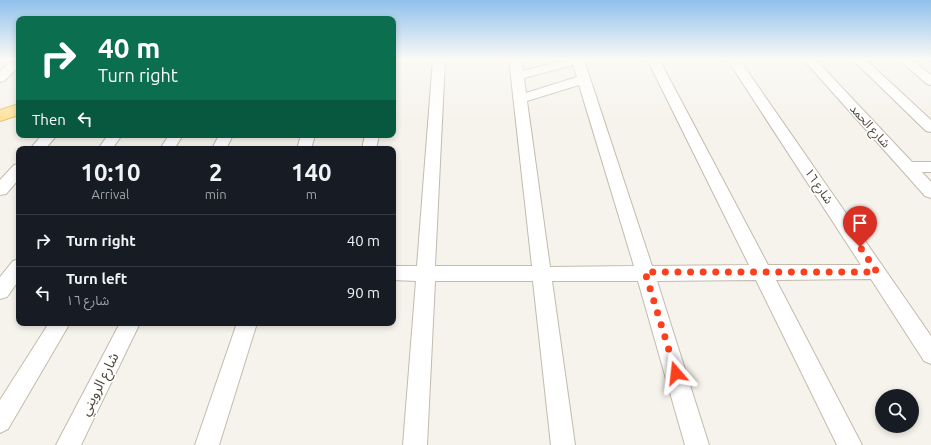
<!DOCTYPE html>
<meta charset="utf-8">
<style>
:root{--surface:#171b24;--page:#20242c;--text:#f1f3f6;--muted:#9ea1a6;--line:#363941}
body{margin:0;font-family:Ubuntu,"Noto Sans Arabic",sans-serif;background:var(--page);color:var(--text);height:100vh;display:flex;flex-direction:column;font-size:15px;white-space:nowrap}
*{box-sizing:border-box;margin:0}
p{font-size:13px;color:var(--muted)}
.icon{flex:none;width:22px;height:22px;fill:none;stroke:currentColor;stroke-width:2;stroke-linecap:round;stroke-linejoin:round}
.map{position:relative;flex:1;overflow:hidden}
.sheet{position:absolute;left:16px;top:146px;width:380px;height:180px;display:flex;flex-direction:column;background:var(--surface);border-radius:8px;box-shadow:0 2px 6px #0003}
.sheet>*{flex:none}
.top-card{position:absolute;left:16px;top:16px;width:380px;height:122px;border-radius:8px;box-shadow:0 2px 6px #0003;background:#0b6e4f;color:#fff;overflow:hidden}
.fabs{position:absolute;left:875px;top:389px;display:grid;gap:8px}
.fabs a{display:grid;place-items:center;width:44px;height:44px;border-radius:50%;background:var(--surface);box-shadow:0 2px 6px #0003;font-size:20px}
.pin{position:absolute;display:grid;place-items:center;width:34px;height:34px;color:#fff;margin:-41px -17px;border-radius:50% 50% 50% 0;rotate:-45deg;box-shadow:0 0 4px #0007}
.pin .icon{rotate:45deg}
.me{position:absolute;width:44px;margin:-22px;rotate:343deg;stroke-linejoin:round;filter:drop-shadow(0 0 3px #0008)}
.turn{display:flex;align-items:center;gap:14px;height:84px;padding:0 16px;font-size:18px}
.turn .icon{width:52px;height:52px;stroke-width:2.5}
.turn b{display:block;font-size:28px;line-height:34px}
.then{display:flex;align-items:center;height:38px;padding:0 16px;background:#0003;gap:8px;font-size:15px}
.eta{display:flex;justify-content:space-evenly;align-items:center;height:68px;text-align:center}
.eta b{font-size:24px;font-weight:700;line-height:28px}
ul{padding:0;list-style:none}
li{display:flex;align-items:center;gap:12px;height:52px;padding:0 16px;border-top:1px solid var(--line)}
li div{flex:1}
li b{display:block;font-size:15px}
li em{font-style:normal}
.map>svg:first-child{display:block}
</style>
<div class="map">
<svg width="931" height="445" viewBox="0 0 931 445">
<rect width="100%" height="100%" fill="#f6f3ec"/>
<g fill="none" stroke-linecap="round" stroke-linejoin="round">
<defs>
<path id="minor" d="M14 59H19V67L4 81 0 82V71Z
M433 59H445L435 266H532L509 59H521L523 71 569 59 584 60 652 266 749 265 647 59H659L768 265H861L727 59H739L931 336V364L924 361 871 279 776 280 862 445H837L756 280 657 281 709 445H685L638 281H552L575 445H551L533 281H435L427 445H403L416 281 393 280V266H417ZM573 65 577 77 526 93 524 78ZM579 85 634 266 550 267 527 101Z
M803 59H815L912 162H931V172H922L931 182V198L925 196Z
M852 59H865L931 120V132L926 131Z
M898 59H911L931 75V85L927 84Z
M42 135H57L45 149H30Z
M108 135H122L112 149H98Z
M169 135H183L174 149H160Z
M219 135H233L226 149H212Z
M301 135H315L311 149H297Z
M365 135H379L376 149H362Z
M19 164V179L6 194 0 195V180L14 165Z
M19 259V280L7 297 0 299V277L13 261Z
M49 323H70L8 429 0 433V400Z
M120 323H140L81 445H56Z
M237 323H257L219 445H195Z"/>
<path id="major" d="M19 104V115L0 121V110Z"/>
</defs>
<use href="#minor" stroke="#c2bbae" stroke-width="2"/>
<use href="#major" stroke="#e6c16a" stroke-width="2"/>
<use href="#minor" fill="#fff" fill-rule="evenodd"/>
<use href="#major" fill="#ffe39c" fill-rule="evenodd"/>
</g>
<linearGradient id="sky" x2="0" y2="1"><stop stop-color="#8fc1ec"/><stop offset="0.49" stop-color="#fbfaf6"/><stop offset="1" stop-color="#fbfaf6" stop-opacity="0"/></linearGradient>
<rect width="931" height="121" fill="url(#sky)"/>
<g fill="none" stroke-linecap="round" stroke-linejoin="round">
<path stroke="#fc3f1d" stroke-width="7" stroke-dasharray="0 12.6" d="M676 373 645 272H877L860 247"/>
</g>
<g text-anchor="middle" stroke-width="3" stroke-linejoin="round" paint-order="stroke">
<g font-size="12" fill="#4b4439" stroke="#fff">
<text transform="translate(870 126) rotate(48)" y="4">شارع الحمد</text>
<text transform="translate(819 186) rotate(56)" y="4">شارع ١٦</text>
</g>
<g font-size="14" fill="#4b4439" stroke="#fff">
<text transform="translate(99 384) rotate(-63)" y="5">شارع الرويني</text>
</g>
</g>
</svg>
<div class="fabs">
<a><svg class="icon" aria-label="search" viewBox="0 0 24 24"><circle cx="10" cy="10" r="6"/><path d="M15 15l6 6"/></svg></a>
</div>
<div class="pin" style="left:860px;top:247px;background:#d93025"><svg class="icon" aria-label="arrive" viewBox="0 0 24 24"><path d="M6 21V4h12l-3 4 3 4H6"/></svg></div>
<svg class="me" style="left:676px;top:373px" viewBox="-20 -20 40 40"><path d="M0-17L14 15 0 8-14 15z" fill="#fc3f1d" stroke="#fff" stroke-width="4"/></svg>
<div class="top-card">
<div class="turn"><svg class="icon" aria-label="right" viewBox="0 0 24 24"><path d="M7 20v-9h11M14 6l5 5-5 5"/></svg><div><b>40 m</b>Turn right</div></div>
<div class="then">Then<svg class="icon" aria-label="left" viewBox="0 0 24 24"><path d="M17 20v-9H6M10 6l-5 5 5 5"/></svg></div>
</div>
<section class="sheet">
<div class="eta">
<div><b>10:10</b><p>Arrival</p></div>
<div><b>2</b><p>min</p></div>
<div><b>140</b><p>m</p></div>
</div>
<ul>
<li><svg class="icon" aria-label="right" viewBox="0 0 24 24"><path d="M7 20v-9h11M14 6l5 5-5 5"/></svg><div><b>Turn right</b></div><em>40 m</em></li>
<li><svg class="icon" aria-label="left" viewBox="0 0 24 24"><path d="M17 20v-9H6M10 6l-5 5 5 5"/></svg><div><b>Turn left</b><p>شارع ١٦</p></div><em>90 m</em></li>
</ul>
</section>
</div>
